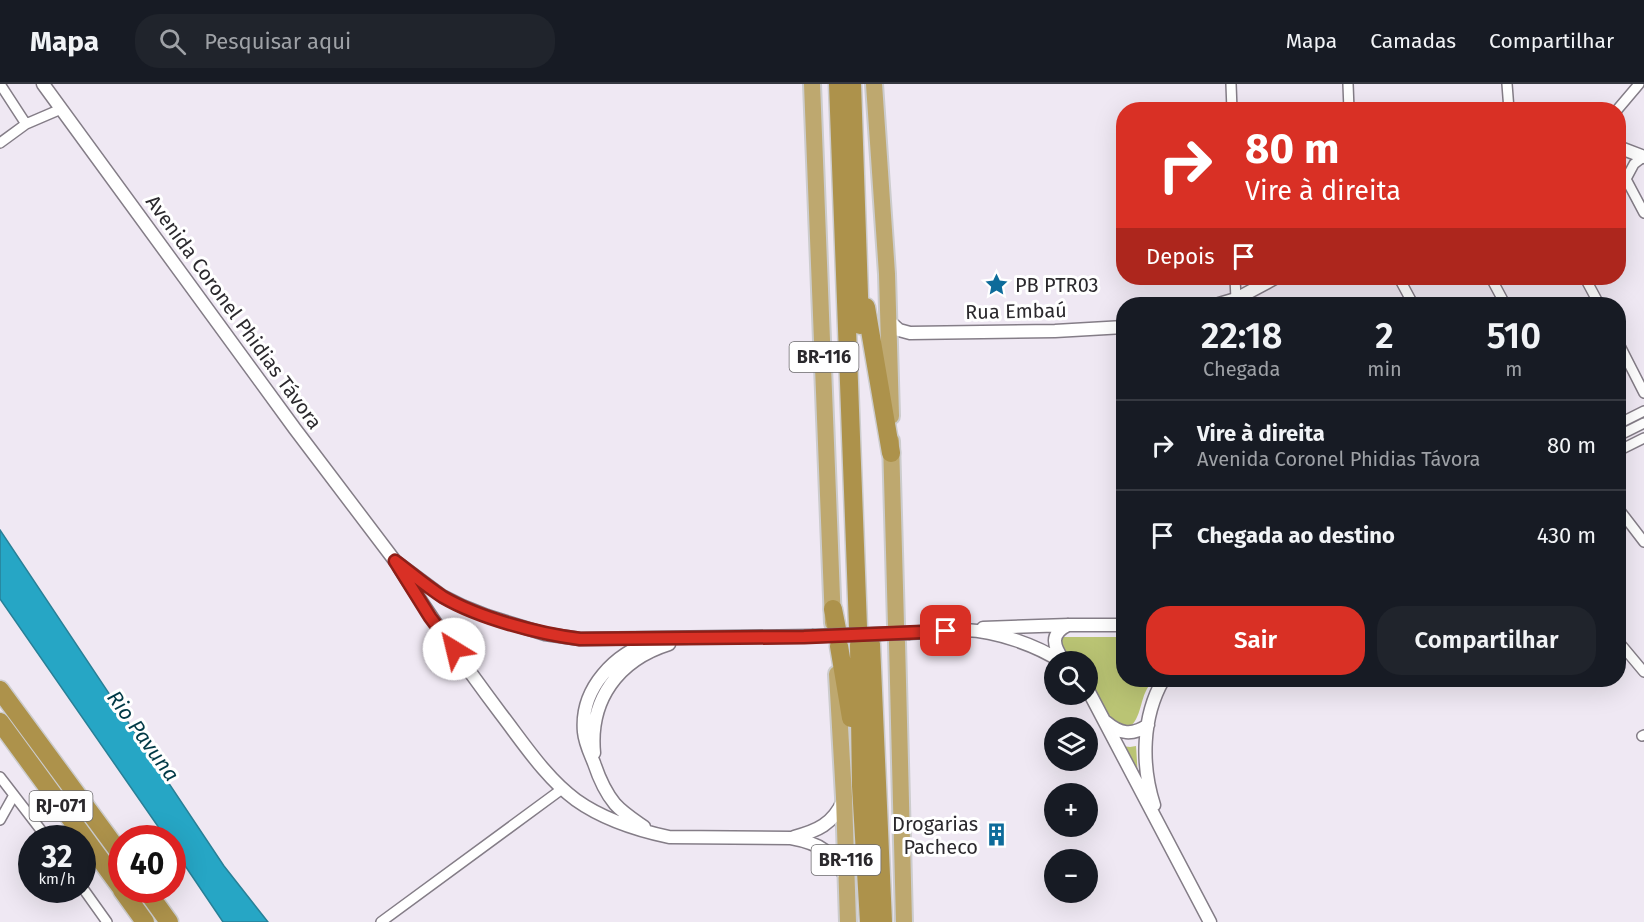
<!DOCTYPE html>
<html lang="pt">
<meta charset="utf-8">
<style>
:root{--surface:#171b24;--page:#20242c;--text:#f1f3f6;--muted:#9ea1a6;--line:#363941;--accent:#d93025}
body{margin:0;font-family:"Fira Sans",sans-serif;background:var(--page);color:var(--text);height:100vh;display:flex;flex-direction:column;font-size:22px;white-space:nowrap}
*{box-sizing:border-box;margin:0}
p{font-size:20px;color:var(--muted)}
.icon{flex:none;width:33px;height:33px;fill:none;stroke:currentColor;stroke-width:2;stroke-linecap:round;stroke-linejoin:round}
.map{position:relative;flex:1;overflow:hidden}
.drawer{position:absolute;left:1116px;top:213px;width:510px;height:390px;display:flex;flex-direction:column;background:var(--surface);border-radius:24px;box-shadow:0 6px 24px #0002}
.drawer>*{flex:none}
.hud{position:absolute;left:1116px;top:18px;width:510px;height:183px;border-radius:24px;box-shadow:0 6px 24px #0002;background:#d93025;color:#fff;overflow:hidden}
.tools{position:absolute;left:1044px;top:567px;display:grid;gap:12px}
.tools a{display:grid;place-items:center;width:54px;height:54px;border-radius:50%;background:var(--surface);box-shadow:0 6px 24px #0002;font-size:30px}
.speed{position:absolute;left:18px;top:741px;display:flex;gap:12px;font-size:30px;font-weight:700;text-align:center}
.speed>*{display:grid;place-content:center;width:78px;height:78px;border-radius:50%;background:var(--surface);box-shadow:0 6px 24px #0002;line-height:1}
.speed small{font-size:15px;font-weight:400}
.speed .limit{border:9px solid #d22;background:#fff;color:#111}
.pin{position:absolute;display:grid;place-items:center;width:51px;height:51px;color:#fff;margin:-26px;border-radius:12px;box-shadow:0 3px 9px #0006}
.me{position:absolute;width:66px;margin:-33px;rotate:324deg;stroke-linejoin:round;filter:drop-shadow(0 0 4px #0008)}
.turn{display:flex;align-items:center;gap:21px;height:126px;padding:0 30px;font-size:27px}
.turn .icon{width:78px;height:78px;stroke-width:2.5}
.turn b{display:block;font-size:42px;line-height:51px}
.then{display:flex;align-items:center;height:57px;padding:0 30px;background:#0003;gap:12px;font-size:22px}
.eta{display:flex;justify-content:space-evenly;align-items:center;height:102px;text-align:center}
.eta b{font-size:36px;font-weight:600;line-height:42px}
.button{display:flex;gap:12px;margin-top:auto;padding:12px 30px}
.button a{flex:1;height:69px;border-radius:24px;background:var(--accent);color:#fff;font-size:24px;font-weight:600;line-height:69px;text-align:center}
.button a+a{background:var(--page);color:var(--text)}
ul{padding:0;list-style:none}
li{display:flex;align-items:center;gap:18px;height:90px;padding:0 30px;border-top:2px solid var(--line)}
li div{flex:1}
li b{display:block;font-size:22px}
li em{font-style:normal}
header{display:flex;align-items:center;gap:36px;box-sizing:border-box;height:84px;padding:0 30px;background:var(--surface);border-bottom:2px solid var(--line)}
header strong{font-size:28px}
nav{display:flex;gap:33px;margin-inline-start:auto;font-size:21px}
.search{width:420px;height:54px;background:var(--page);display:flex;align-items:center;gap:15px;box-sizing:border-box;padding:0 21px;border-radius:24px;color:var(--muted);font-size:22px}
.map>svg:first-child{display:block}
</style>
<header>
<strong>Mapa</strong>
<div class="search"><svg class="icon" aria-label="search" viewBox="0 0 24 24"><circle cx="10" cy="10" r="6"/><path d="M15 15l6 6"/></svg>Pesquisar aqui</div>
<nav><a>Mapa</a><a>Camadas</a><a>Compartilhar</a></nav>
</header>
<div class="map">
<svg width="1644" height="838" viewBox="0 0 1644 838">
<rect width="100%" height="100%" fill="#efe8f3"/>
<path fill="#bac474" d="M1062 553H1123L1124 596H1152C1150 600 1147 604 1145 609 1139 623 1139 647 1118 645L1088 601V578L1069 577 1058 563Z
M1122 662 1130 663 1136 662 1138 694Z"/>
<path fill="#26a6c5" stroke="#288097" stroke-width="1.5" d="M0 446 224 782 268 838H223L173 764 172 754H166L0 515Z"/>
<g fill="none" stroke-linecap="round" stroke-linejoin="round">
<defs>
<path id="minor" d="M0 0 26 40
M1231 0 1232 26
M1348 0 1349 26
M1507 0 1509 26
M1617 26 1639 0
M0 59 26 40 61 25
M1618 80 1644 129
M1626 95 1634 80 1643 73
M1235 194 1236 215
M1399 194 1413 220
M1491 194 1505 220
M1585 194 1599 220
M1618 258 1644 309
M1618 340 1644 327
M1618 352 1644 339
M1618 367 1644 354
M1618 424 1644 458
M1618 557 1644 588
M1642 652 1644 651
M0 693 47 754
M0 736 14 711
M82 803 107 838
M381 838 562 705"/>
<path id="tertiary" d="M43 0 295 345 395 477 442 512 462 522 487 532 545 550 580 555 812 552
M1618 63 1644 73
M1219 220 1236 215 1275 194
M889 237 899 246 910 249 1055 247 1124 243
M399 483C431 534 465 582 501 630 524 660 546 694 576 716 604 736 636 746 669 753L791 754C819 759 833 768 846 794
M983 544 1069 541H1124
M910 549C928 548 947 546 965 546 996 547 1036 561 1062 578
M1063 576C1053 561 1050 550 1068 541
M1088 606 1210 838
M1106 638C1120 650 1132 652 1148 641
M594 669C589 616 618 576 669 560
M1154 721C1141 681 1142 633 1163 596
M644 743C634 736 623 729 615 720 605 708 599 694 594 679 590 669 585 659 584 648 580 604 615 569 654 557
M794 753C817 747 833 740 843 717"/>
<path id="trunk" d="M812 0 833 539
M874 0 887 190 891 332
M891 357 896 541
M897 558 904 838
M837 590 844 713 848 838"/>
<path id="motorway" d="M838 0 858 543
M852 0 860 241
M866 223 891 369
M833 525 837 545
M871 560 883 838
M859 561 861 702 869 838
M839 562 851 634
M0 606 122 772
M0 638 122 805
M122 806 145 838
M146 806 169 838"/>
</defs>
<use href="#minor" stroke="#847d87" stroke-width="12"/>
<use href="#tertiary" stroke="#847d87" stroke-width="15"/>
<use href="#trunk" stroke="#cccccd" stroke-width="20"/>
<use href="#motorway" stroke="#cccccd" stroke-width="21"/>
<use href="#minor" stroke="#fff" stroke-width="9"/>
<use href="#tertiary" stroke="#fff" stroke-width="12"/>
<use href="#trunk" stroke="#bea86f" stroke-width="16"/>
<use href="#motorway" stroke="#ad924b" stroke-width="18"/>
<defs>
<path id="tertiary-bridge" d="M812 552 910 549"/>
</defs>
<use href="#tertiary-bridge" stroke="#847d87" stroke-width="15" stroke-linecap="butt"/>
<use href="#tertiary-bridge" stroke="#fff" stroke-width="12"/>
</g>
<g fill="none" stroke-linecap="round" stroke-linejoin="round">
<defs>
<path id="route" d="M454 565 430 533 395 477C411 489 426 502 443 513 479 534 539 550 580 555L804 553 946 547"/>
</defs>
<use href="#route" stroke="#8d1f18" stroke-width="15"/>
<use href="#route" stroke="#d93025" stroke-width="10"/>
</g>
<defs>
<symbol id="sight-bare" viewBox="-9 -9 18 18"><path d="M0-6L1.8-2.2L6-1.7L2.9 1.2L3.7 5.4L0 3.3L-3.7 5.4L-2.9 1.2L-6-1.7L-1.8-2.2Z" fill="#0d6b9a" stroke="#fff" stroke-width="2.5" paint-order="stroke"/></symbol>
<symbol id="building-bare" viewBox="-9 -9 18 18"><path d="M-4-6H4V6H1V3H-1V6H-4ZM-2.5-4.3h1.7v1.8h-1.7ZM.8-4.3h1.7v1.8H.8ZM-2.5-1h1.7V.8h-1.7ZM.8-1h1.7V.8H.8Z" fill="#0d6b9a" stroke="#fff" stroke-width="2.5" paint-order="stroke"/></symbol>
</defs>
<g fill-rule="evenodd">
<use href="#sight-bare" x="980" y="184" width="33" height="33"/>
<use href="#building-bare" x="980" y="734" width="33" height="33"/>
</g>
<g text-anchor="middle" stroke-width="6" stroke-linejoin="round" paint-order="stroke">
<g fill="#fff" stroke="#6b696c" stroke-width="1.5">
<rect x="789.5" y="258" width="69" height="30" rx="4.5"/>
<rect x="29.5" y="707" width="63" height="30" rx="4.5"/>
<rect x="811.5" y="761" width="69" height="30" rx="4.5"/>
</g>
<g font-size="18" font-weight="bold" fill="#2b292d">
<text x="824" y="279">BR-116</text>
<text x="61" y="728">RJ-071</text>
<text x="846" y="782">BR-116</text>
</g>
<g font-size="20" fill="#2b292d" stroke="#fff" text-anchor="start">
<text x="1015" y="208">PB PTR03</text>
<text x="978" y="747" text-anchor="end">Drogarias<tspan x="978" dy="23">Pacheco</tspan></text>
</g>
<g font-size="20" fill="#2b292d" stroke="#fff">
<text transform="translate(1016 227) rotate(-1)" y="7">Rua Embaú</text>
<text transform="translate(234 228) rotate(54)" y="7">Avenida Coronel Phidias Távora</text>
</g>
<g font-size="21" font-style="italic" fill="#003946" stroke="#fff">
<text transform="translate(143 652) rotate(54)" y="7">Rio Pavuna</text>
</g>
</g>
</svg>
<div class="tools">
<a><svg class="icon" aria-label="search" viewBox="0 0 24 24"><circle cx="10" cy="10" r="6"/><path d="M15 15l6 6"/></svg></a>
<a><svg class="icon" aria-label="layers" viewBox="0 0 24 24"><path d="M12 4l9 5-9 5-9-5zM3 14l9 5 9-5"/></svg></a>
<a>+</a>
<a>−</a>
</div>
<div class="speed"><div>32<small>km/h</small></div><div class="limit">40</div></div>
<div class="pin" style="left:946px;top:547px;background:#d93025"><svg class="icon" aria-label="arrive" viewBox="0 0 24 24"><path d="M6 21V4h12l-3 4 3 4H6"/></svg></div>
<svg class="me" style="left:454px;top:565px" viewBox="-20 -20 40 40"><circle r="19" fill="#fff"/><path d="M0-13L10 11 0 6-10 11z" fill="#d93025"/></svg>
<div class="hud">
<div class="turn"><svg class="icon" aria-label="right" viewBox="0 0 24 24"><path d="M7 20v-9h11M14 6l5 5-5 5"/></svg><div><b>80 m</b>Vire à direita</div></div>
<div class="then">Depois<svg class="icon" aria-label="arrive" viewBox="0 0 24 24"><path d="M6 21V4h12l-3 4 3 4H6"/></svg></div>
</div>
<section class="drawer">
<div class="eta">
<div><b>22:18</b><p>Chegada</p></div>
<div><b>2</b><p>min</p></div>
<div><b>510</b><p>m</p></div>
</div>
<ul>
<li><svg class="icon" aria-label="right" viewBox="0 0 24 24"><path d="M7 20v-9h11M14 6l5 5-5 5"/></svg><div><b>Vire à direita</b><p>Avenida Coronel Phidias Távora</p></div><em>80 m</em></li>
<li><svg class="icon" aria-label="arrive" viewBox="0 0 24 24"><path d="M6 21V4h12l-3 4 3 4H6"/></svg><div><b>Chegada ao destino</b></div><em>430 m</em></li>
</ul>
<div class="button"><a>Sair</a><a>Compartilhar</a></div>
</section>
</div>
